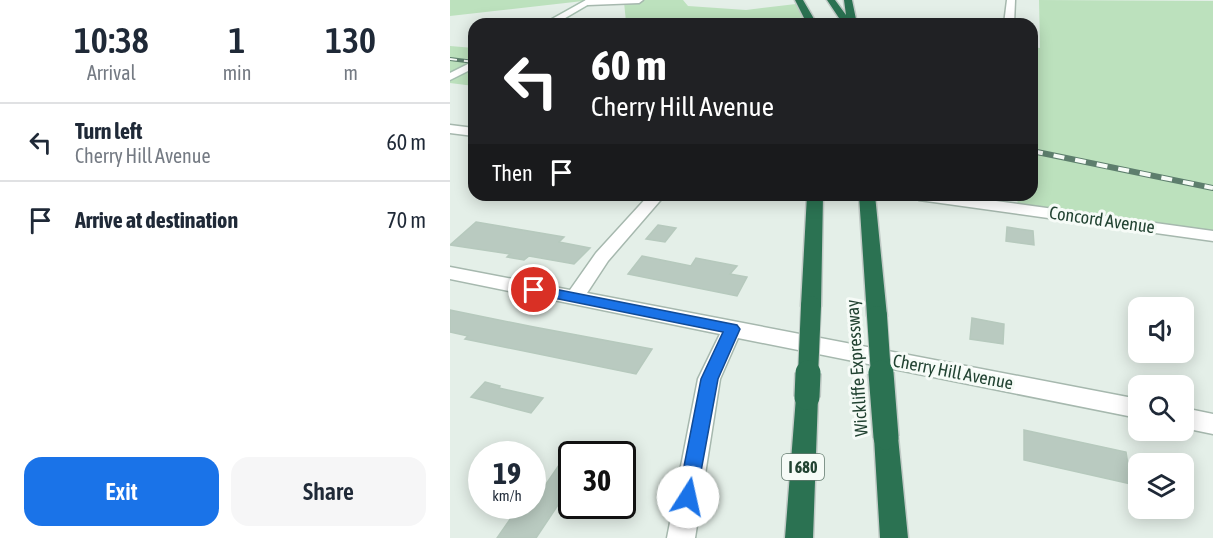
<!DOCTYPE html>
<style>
:root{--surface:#fff;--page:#f6f6f7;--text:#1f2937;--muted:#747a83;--line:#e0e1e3;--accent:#1a73e8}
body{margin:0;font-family:"Asap Condensed",sans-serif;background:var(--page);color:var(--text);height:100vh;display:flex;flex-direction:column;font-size:22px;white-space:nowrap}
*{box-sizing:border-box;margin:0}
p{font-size:20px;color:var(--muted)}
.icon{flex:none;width:33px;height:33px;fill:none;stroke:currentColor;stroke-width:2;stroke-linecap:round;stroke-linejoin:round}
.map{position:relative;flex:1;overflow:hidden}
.details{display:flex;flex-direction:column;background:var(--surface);width:450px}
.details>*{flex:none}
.banner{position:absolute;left:18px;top:18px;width:570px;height:183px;border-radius:18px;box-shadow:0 3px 15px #0003;background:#202124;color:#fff;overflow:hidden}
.buttons{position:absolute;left:678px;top:297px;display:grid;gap:12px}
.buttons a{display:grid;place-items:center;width:66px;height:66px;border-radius:12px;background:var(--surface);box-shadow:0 3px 15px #0003;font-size:30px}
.speed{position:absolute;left:18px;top:441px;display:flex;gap:12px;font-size:30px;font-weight:700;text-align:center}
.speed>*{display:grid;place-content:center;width:78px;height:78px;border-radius:50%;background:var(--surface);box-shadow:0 3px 15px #0003;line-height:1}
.speed small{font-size:15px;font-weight:400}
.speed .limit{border:3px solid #111;border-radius:9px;background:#fff;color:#111}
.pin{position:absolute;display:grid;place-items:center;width:51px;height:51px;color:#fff;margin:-26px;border:3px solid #fff;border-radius:50%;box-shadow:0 2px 6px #0007}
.me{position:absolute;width:66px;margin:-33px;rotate:10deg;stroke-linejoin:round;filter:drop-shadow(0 0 4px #0008)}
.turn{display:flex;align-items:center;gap:21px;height:126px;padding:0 24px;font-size:27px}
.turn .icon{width:78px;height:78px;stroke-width:2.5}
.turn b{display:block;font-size:42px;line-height:51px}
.then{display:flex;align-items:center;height:57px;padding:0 24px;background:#0003;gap:12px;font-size:22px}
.eta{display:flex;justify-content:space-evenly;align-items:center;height:102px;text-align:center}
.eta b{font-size:36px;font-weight:600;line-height:42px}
.primary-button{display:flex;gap:12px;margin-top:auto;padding:12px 24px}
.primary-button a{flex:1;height:69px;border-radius:18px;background:var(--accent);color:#fff;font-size:24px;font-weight:600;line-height:69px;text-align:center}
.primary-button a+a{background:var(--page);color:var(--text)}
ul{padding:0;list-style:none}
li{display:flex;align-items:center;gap:18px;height:78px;padding:0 24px;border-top:2px solid var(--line)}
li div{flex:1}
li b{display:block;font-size:22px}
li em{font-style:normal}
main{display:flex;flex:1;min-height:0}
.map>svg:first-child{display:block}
</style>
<main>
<section class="details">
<div class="eta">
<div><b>10:38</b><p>Arrival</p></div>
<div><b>1</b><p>min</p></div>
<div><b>130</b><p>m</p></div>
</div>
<ul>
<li><svg class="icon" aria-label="left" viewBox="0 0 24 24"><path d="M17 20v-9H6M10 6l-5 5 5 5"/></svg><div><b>Turn left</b><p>Cherry Hill Avenue</p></div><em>60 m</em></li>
<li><svg class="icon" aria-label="arrive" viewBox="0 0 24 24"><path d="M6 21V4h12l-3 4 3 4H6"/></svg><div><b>Arrive at destination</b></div><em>70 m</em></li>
</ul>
<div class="primary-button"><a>Exit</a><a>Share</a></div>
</section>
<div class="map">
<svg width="763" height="538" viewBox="0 0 763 538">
<rect width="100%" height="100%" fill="#e4efe8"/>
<path fill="#bce1bd" d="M0 0H142L0 16Z
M189 0H233L238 6 296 10 346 4 356 13 362 24H164L176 22 174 2Z
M589 0 763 1V236L568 209 567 195H582V47L590 48Z
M0 46 24 48V86L0 83Z"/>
<path fill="#b9cac0" stroke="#b6c9bd" stroke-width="1.5" d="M26 222 114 237 109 242 140 248 124 264 79 256 74 260 57 257 60 254 0 245Z
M208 225 226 228 215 242 196 239Z
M557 227 583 231 584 245 556 241Z
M192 256 241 266 246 258 287 266 280 274 297 277 287 296 178 274Z
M0 310 84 327 202 349 186 374 15 339 18 336 0 332Z
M522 318 554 324 553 344 520 339Z
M35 382 50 386 49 388 93 398 81 413 21 397Z
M574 430 676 452 681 484 574 460Z
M122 446V484L86 538H47L65 512 75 515Z"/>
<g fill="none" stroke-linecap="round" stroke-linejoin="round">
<defs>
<path id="street" d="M136 0H193L189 3 138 5 134 2Z
M557 0H565L564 24H554Z
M0 125 24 128V136L0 133Z
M199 195H215L158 261 137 293 688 399V418L288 338 270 379 245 538H217L248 379 270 334 0 279V267L120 290 146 253Z
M461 195H502L763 231V241L469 200Z
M734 408 763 414V434L734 428Z"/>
<path id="secondary" d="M136 0H146L105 24H93Z
M24 61V68L0 80V73Z"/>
<path id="highway" d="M345 0H353L367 24H357Z
M377 0H385L396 15 394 0H402L407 24H393Z
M357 195H373L371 306 368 311 361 313 354 311 351 306Z
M409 195H425L437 316 434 321 427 323 420 321 417 316Z
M357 388 365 390 368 397 363 538H335L346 397 349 390Z
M436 426 444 430 448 437 458 538H430L424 437 428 430Z"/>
</defs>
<use href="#street" stroke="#a6b8ae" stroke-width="3"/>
<use href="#secondary" stroke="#a5bfaf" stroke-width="3"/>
<use href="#highway" stroke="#c1cac6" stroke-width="3"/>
<use href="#street" fill="#fff" fill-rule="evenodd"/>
<use href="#secondary" fill="#fff" fill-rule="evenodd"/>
<use href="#highway" fill="#2b7252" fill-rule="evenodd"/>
<defs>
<path id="rail-far1" d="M0 59 24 62"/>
<path id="rail" d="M582 151 763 188"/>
</defs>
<use href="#rail-far1" stroke="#5d7e6d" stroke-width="4"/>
<use href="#rail" stroke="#5d7e6d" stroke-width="6"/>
<use href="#rail-far1" stroke="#f6fbf7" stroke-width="2" stroke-dasharray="7" stroke-linecap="butt"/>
<use href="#rail" stroke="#f6fbf7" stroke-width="4" stroke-dasharray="11" stroke-linecap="butt"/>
<defs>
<path id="highway-bridge-far1" d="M427 316 431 375
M358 375 361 306"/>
<path id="highway-bridge" d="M431 373 436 437
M357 397 358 373"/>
</defs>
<use href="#highway-bridge-far1" stroke="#c1cac6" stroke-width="22" stroke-linecap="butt"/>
<use href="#highway-bridge" stroke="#c1cac6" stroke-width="28" stroke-linecap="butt"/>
<use href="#highway-bridge-far1" stroke="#2b7252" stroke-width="20"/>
<use href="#highway-bridge" stroke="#2b7252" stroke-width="25"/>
</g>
<path fill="#1a73e8" stroke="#114b97" stroke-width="1.5" d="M84 285 287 325 290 329 268 379 245 504 238 507 231 504 228 497 251 379 273 332 79 293 76 290 79 286Z"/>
<g text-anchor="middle" stroke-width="6" stroke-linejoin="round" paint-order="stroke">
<rect fill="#f6fbf7" stroke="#627a6d" stroke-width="1.5" x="332" y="454" width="42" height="26" rx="4.5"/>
<g font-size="16" font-weight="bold" fill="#224332">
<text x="353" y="473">I 680</text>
</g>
<g font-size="18" fill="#224332" stroke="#f6fbf7">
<text transform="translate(652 220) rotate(8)" y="6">Concord Avenue</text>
<text transform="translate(407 368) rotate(-94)" y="6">Wickliffe Expressway</text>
<text transform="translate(503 372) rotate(11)" y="6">Cherry Hill Avenue</text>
</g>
</g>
</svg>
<div class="buttons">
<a><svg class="icon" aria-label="sound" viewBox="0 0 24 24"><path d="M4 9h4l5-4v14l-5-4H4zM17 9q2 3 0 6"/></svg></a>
<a><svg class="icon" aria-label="search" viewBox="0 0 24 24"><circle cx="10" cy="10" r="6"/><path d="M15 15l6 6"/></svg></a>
<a><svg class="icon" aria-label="layers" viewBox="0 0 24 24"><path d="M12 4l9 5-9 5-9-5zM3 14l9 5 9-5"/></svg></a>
</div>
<div class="speed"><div>19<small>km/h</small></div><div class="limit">30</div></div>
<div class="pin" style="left:84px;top:290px;background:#d93025"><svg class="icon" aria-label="arrive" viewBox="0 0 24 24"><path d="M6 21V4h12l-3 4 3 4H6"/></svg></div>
<svg class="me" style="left:238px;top:497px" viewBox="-20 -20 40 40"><circle r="19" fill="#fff"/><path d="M0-13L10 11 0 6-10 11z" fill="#1a73e8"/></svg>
<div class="banner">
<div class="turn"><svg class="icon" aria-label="left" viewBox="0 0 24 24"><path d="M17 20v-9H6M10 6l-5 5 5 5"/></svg><div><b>60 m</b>Cherry Hill Avenue</div></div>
<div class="then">Then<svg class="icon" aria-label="arrive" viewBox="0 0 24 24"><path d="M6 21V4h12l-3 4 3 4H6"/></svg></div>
</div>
</div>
</main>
